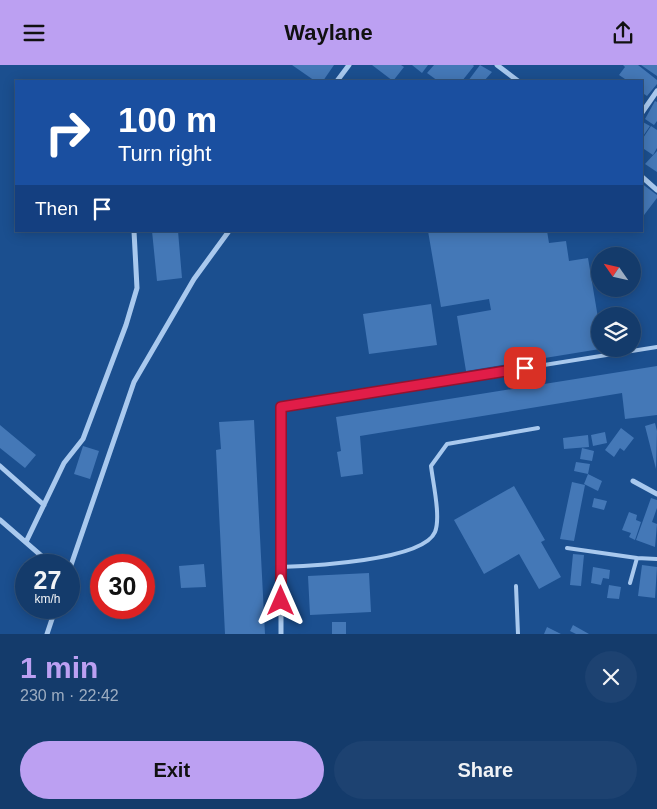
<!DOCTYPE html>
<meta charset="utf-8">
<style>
:root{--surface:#143b6b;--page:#1d4271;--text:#f1f3f6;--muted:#9dadc1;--line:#33557e;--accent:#bca0f2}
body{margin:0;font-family:Arial,sans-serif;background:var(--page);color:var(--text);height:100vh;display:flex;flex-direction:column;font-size:19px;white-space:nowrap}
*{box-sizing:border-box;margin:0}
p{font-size:16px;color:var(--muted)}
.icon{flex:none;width:28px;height:28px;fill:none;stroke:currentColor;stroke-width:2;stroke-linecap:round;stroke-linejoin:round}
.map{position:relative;height:569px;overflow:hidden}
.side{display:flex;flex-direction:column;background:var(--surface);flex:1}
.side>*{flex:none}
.hud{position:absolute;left:15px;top:15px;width:628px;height:152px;border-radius:0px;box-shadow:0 2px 12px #0003,0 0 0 1px var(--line);background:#1a4fa0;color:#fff;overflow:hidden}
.needle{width:32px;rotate:304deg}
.controls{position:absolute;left:591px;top:182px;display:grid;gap:10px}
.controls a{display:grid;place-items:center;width:50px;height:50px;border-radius:50%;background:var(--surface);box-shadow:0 2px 12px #0003,0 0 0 1px var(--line);font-size:25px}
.speed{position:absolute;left:15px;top:489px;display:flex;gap:10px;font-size:25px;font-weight:700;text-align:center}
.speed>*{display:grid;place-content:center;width:65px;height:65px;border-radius:50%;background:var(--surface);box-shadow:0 2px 12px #0003,0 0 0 1px var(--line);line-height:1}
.speed small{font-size:12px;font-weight:400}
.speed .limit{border:8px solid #d22;background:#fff;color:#111}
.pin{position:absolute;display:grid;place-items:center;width:42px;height:42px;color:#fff;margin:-21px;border-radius:10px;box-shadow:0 2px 8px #0006}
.me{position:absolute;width:55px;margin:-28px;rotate:0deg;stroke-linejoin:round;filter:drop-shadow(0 0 4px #0008)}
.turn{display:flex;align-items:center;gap:18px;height:105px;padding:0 20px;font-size:22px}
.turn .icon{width:65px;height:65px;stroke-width:2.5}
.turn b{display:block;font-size:35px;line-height:42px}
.then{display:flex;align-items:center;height:48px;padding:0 20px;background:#0003;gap:10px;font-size:19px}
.round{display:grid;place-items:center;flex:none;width:52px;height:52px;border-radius:26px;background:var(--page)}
.head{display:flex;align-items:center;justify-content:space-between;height:85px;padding:0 20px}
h1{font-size:30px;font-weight:800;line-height:38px;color:var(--accent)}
.button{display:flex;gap:10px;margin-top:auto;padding:10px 20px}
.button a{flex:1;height:58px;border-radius:30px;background:var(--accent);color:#111;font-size:20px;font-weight:800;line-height:58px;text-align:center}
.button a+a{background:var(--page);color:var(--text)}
header{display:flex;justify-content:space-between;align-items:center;height:65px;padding:0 20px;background:var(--accent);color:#111;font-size:22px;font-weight:800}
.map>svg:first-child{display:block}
</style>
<header><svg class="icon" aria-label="menu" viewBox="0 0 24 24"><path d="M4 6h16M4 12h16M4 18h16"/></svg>Waylane<svg class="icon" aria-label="share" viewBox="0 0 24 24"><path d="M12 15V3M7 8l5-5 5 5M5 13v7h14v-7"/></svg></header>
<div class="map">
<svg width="657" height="569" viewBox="0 0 657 569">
<rect width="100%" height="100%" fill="#1b4f8f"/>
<path fill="#4478b7" d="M292 0H334L323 16H315Z
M372 0H401L404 2 393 16Z
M412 0H428L422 8Z
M434 0H473L474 1 462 16H438L427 8Z
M480 0 492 7 484 16H468Z
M623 0H638L657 15V19L647 31 641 27V16H628L619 10 625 2Z
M641 0H657V11Z
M655 36 657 37V56L654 60 645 54Z
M641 56 650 61 641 74Z
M651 61 657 65V83L653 90 641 82V76Z
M657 86V107L645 99Z
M641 118 657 130V133L641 154Z
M152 166H178L182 213 157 216Z
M428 166H547L549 178 566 176 569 196 588 193 600 265V284L466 306 457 251 491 245 489 234 441 242Z
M431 239 437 280 369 289 363 249Z
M657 301V350L625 354 622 328 360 371 363 409 341 412 337 387 341 386 336 352Z
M254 355 265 569H225L216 385 221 384 219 357Z
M655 358 657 366 656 404 645 361Z
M0 360 36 390 25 403 0 383Z
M621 363 634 373 624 386 620 383 614 392 605 385Z
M605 367 607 378 593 381 591 370Z
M588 370 589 382 564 384 563 373Z
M83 381 99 386 90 414 74 409Z
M582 383 594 386 592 396 580 394Z
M576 397 590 399 588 409 574 406Z
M588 409 602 416 598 426 584 419Z
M572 417 585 420 574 476 560 474Z
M514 421 545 475 541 477 561 512 539 524 519 489 484 509 454 455Z
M594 433 607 436 604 445 592 442Z
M651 433 657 435V443L652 457 657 459 655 482 636 475Z
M629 447 637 450 636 455 641 457 635 475 629 472 631 468 622 465Z
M573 489 584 490 581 521 570 520Z
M204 499 206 522 181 523 179 501Z
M642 500 657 502 655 533 638 531Z
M593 502 610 505 609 514 603 513 601 520 591 518Z
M369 508 371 547 310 550 308 511Z
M609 520 621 522 619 534 607 533Z
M332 557H346V569H332Z
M573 560 589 569H576L570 566Z
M547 562 561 569H544Z"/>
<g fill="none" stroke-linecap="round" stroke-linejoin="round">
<path stroke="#a9c9ee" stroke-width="4" d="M281 342 657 282
M567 483 637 493
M280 502C309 501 423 496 435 467 441 452 433 418 431 401L447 379 538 363
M630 518 637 493 657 494
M516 521 518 569"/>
<path stroke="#a9c9ee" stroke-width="5" d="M497 0 518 16
M337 16 349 0
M641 49 657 26
M641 111 657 125
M0 401 44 440
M633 416 657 429
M0 455 52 500
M26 477 64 398 83 374 126 260 137 223 134 166
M69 506 134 317 194 214 229 166
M47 569 56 542
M281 569V342"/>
</g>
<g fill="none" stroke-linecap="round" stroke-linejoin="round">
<defs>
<path id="route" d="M281 536V342L525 303"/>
</defs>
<use href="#route" stroke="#92132f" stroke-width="12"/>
<use href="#route" stroke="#e11d48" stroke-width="9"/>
</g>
</svg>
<div class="controls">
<a><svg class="needle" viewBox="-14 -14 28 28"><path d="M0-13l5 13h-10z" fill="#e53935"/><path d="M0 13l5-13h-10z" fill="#9dadc1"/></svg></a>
<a><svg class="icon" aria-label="layers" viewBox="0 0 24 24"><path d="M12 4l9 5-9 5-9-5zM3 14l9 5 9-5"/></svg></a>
</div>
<div class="speed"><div>27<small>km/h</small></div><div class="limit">30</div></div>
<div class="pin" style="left:525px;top:303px;background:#d93025"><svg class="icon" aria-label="arrive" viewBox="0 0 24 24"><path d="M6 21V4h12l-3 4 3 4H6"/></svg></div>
<svg class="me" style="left:281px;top:536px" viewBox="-20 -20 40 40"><path d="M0-17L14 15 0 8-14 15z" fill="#e11d48" stroke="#fff" stroke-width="4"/></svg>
<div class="hud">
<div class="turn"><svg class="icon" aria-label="right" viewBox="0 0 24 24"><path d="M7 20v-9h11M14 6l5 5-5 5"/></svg><div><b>100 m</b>Turn right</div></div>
<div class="then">Then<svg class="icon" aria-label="arrive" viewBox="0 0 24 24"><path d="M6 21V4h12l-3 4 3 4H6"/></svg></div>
</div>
</div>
<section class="side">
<div class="head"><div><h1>1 min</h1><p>230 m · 22:42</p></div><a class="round"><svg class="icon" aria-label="close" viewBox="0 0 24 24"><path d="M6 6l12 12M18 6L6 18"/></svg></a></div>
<div class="button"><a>Exit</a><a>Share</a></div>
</section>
